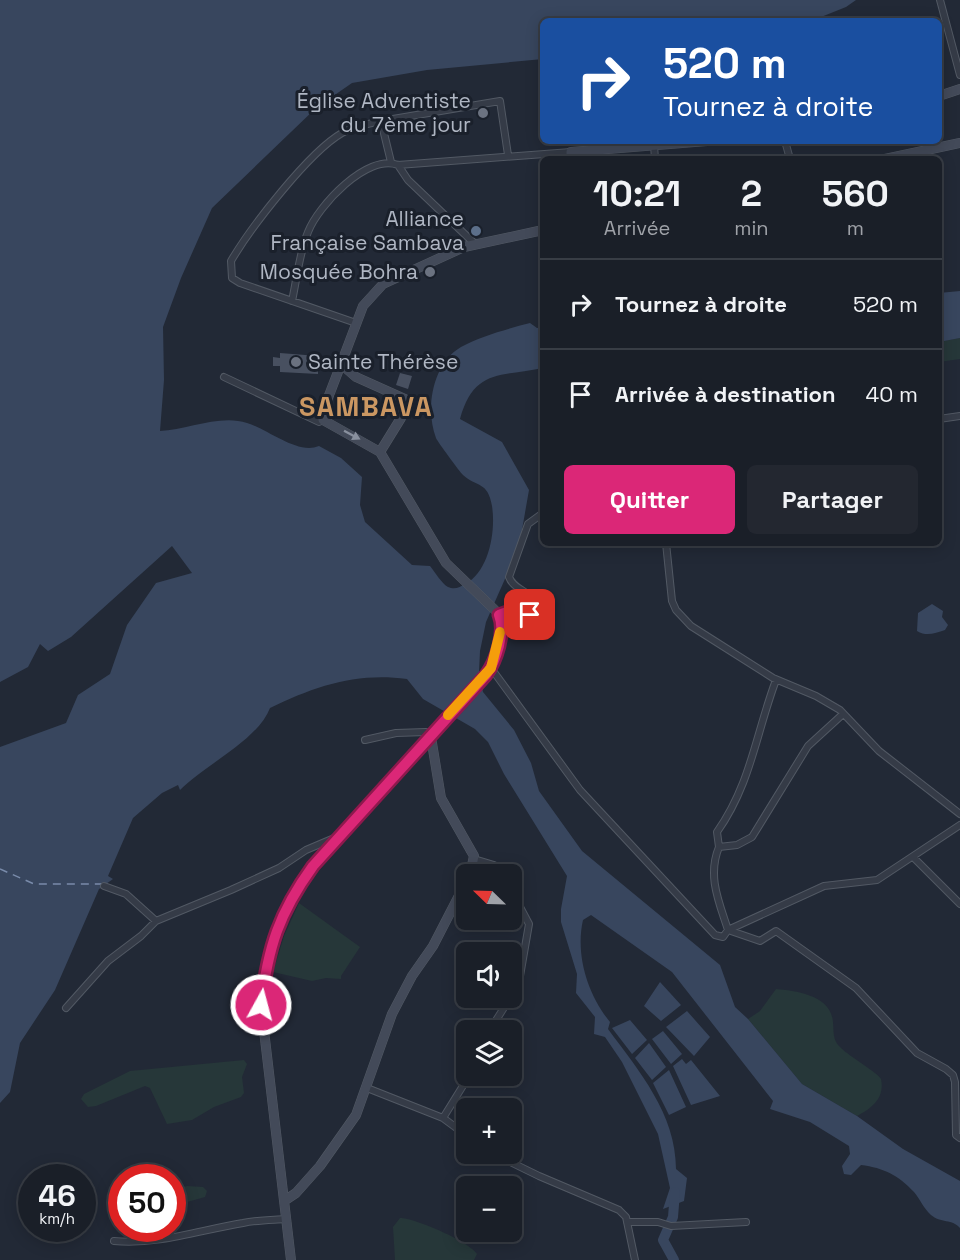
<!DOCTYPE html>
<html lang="fr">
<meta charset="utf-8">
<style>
:root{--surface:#1a1f28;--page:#232730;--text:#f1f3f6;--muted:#9fa2a8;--line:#383d45;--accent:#db2777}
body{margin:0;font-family:"Space Grotesk",sans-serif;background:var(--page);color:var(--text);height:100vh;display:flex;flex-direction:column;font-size:22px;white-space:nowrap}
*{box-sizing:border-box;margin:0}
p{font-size:20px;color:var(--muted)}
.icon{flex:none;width:33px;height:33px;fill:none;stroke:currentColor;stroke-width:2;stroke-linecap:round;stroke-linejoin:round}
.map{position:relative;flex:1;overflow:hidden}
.sheet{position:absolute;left:540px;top:156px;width:402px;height:390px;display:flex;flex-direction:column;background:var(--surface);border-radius:9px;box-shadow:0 3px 15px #0003,0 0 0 2px var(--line)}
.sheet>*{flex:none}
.hud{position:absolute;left:540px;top:18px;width:402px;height:126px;border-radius:9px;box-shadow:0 3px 15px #0003,0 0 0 2px var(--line);background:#1a4fa0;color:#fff;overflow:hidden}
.needle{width:39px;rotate:293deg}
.buttons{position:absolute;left:456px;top:864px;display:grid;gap:12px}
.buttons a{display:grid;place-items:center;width:66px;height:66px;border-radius:9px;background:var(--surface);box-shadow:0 3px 15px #0003,0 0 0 2px var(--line);font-size:30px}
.speed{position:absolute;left:18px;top:1164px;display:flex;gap:12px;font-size:30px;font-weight:700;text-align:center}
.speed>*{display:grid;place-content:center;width:78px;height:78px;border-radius:50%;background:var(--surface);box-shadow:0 3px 15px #0003,0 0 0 2px var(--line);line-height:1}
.speed small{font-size:15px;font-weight:400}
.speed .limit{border:9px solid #d22;background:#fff;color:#111}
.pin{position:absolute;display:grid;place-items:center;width:51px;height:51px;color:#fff;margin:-26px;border-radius:12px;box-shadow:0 3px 9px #0006}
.me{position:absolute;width:66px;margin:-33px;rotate:7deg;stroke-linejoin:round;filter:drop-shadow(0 0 4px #0008)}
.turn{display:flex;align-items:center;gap:21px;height:126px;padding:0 24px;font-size:27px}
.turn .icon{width:78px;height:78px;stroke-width:2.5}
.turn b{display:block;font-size:42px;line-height:51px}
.eta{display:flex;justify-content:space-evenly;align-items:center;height:102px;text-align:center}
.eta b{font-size:36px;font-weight:800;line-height:42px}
.action{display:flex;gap:12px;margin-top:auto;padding:12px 24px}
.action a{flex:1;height:69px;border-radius:9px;background:var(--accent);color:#fff;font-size:24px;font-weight:800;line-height:69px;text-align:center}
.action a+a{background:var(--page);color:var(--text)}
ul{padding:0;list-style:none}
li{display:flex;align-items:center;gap:18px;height:90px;padding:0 24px;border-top:2px solid var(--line)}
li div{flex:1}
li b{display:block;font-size:22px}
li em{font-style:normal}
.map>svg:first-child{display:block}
</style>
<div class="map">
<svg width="960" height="1260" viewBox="0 0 960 1260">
<rect width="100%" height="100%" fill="#222936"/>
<path fill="#263739" d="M960 338V359L939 362V342Z
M299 903 360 947 341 976V979L326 978 312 981 273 972 284 936Z
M776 989C796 991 831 995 833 1022 834 1032 832 1040 841 1048 849 1056 878 1073 881 1079 885 1098 872 1108 857 1116L802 1084 748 1019 760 1011Z
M244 1060 247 1064 242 1077 244 1093 241 1097 214 1107 192 1120 167 1124 150 1088 145 1086 96 1106 88 1107 81 1099 84 1094 130 1071Z
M187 1186 203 1187 207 1191 205 1197 173 1206V1190Z
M400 1218C415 1218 470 1242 477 1254L474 1260H395L393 1227Z"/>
<path fill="#38465e" d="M0 0H856L846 7 811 21H543V59L427 70 352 83 316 108 212 208 181 278 163 327 164 380 160 431C187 430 220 414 247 423 268 429 297 455 319 446L341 458 362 477 360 505 365 522 412 565 430 566C435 572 442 584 448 587 455 590 460 587 465 584 489 572 496 531 492 506 488 481 476 487 463 475 460 472 437 441 436 438 425 409 432 364 461 347 481 336 507 329 530 323L537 328 543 327V368C499 377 474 369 460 419L502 442 529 490 519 547 486 622 480 651 479 672 483 692 514 730 531 763 539 791 582 851 720 965 735 1007 748 1019 802 1084 857 1116 903 1149 960 1181V1228C953 1219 940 1223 931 1215 924 1209 920 1199 914 1192 898 1175 884 1168 861 1165L851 1175 844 1174 842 1166 850 1154 849 1146 810 1122 770 1109 773 1101 672 972 591 915 583 920C575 955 588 995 610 1022L608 1029C639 1071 676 1114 676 1169L687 1178 684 1201 663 1209 670 1188 658 1134 622 1062 605 1037 594 1034 595 1017 576 993 577 974 561 922V909L567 876 504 774 488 742 475 729 423 699 407 679C357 672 315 686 270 708 258 740 206 764 180 790L178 785 162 793 133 818 108 876 113 879 99 889 55 990 20 1043 10 1092 0 1103V747L66 723 78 695 110 674 127 625 156 583 192 573 172 546 71 637 48 651 40 644 28 667 0 682Z
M960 291V338L939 342V293Z
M932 604 943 611 942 617 948 625 945 630C935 633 927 637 917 631L918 613Z
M660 982 681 1005 661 1021 644 1006Z
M687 1011 710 1037 694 1056 666 1027Z
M630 1020 647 1040 632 1054 612 1028Z
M663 1031 682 1054 671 1064 652 1039Z
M649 1043 666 1067 652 1080 635 1058Z
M682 1059 686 1064 691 1060 720 1096 691 1105 673 1066Z
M669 1070 686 1107 669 1115 653 1083Z"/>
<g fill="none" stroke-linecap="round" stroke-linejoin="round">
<path stroke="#38465e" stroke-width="10" d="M674 1260 663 1240 673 1217 675 1192"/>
<path stroke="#798baa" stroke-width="1.5" stroke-dasharray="8 6" stroke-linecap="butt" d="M0 869 34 884H103"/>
</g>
<path fill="#485060" d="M280 353 318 356V374L280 372V366H273V357L280 358Z
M400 373 412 376 408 389 396 385Z"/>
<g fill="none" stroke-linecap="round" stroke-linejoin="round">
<defs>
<path id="street" d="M940 0 960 75
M381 121 500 101 508 155
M785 141 790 159
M654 145 655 159
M398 165 408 180 475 244
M292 301C297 278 299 254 308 232 318 206 367 153 398 165L571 152
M356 323 240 283 232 278 231 261C251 227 309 152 342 133 354 126 368 124 381 121L391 162
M224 377 319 422 323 420
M939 419 960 416
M666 543 672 601 676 610 691 626 773 678 816 696 840 710 879 751 960 814
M499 615 507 613 528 619 534 601C528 590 514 590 509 577L528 524 543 513
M491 668 580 790 715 935 723 937 728 930 824 886 877 880 960 825
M776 680C756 733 751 784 717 832L719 847 737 845 752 837 808 746 843 714
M365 740 396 733 426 732 431 737
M719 847C707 876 719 902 728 930L760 941 776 931 856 988 917 1053 946 1069 953 1075 955 1082 956 1135 960 1138
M914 858 960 904
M474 859 494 865 501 874
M104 886 126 894 156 921 231 890 279 868 306 850 339 836
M512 892 529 924 520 976 512 996
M66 1008 108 961 141 936 156 921
M490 1030 510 998
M367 1088 443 1118 466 1135
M443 1118 469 1076
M494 1154 539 1176 619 1210 626 1217 635 1260
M627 1222H658L671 1226 746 1222
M114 1241C159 1245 200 1230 243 1223 257 1220 272 1220 285 1219"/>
<path id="secondary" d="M939 96 960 89
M571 159V152L707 141
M885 159 960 143
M341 364 363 306 383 284 464 247 543 230
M431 737 441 798 474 856 470 874
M284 1201 296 1193 320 1166 356 1115 392 1014 412 976 433 946 466 882
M291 1260 261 1005 265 969 275 936 284 910 299 885 313 866 486 675C496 659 507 629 497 612L446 563 380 452 323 420V411L341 364 356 377 405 399 401 418 380 452"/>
</defs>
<use href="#street" stroke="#525964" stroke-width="8"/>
<use href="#secondary" stroke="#525964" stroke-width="10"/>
<use href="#street" stroke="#353b47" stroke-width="6"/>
<use href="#secondary" stroke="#434a59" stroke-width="9"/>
</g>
<defs><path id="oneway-solid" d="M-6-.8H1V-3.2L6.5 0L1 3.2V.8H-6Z" transform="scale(1.5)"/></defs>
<use fill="#89909e" href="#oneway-solid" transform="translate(352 435) rotate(28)"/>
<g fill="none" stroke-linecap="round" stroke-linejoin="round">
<defs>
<path id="route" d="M261 1005C268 947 279 913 313 866L486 675C496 661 506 632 499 615L507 612 528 619 530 615"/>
</defs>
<use href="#route" stroke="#8e194d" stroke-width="15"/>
<use href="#route" stroke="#db2777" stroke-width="10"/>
<path stroke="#f59e0b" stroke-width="10" d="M448 715 491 668 500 632"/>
</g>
<g fill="#6b7280" stroke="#1a202b" stroke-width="2">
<circle cx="483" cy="113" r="6"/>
<circle cx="430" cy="272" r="6"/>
<circle cx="296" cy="362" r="6"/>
</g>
<circle fill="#5c6f8a" stroke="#1a202b" stroke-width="2" cx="476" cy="231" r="6"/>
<g text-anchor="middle" stroke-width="6" stroke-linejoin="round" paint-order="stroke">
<g font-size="21" fill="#afb6c3" stroke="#1a202b" text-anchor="end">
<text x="471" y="108">Église Adventiste<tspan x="471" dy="24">du 7ème jour</tspan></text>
<text x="464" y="226">Alliance<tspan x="464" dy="24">Française Sambava</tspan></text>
<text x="418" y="279">Mosquée Bohra</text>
<text x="308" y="369" text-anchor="start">Sainte Thérèse</text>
</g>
<g font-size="27" font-weight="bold" letter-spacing="1.5" fill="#cb9762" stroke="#1a202b">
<text x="366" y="416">SAMBAVA</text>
</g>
</g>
</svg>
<div class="buttons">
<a><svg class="needle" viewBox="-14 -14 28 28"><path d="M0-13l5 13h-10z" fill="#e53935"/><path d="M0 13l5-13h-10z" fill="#9fa2a8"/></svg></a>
<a><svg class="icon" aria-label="sound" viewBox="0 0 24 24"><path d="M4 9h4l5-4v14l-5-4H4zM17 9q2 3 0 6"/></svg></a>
<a><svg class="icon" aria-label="layers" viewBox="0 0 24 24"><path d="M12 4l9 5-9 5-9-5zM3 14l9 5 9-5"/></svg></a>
<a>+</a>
<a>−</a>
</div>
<div class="speed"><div>46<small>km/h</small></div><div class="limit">50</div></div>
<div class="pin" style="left:530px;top:615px;background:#d93025"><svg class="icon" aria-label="arrive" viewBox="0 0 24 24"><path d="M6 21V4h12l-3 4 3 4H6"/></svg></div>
<svg class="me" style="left:261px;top:1005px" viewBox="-20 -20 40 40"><circle r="17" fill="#db2777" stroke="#fff" stroke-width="3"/><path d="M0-11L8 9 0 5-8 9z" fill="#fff"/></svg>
<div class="hud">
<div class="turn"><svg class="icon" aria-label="right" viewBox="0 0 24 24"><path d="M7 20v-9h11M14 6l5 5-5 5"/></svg><div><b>520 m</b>Tournez à droite</div></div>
</div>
<section class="sheet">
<div class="eta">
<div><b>10:21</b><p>Arrivée</p></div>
<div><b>2</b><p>min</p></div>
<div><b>560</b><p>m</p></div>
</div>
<ul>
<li><svg class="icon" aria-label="right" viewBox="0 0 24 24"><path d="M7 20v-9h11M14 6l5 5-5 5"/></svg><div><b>Tournez à droite</b></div><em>520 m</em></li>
<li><svg class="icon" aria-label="arrive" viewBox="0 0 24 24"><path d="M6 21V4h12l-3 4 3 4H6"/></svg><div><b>Arrivée à destination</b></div><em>40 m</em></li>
</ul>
<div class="action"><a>Quitter</a><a>Partager</a></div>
</section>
</div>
